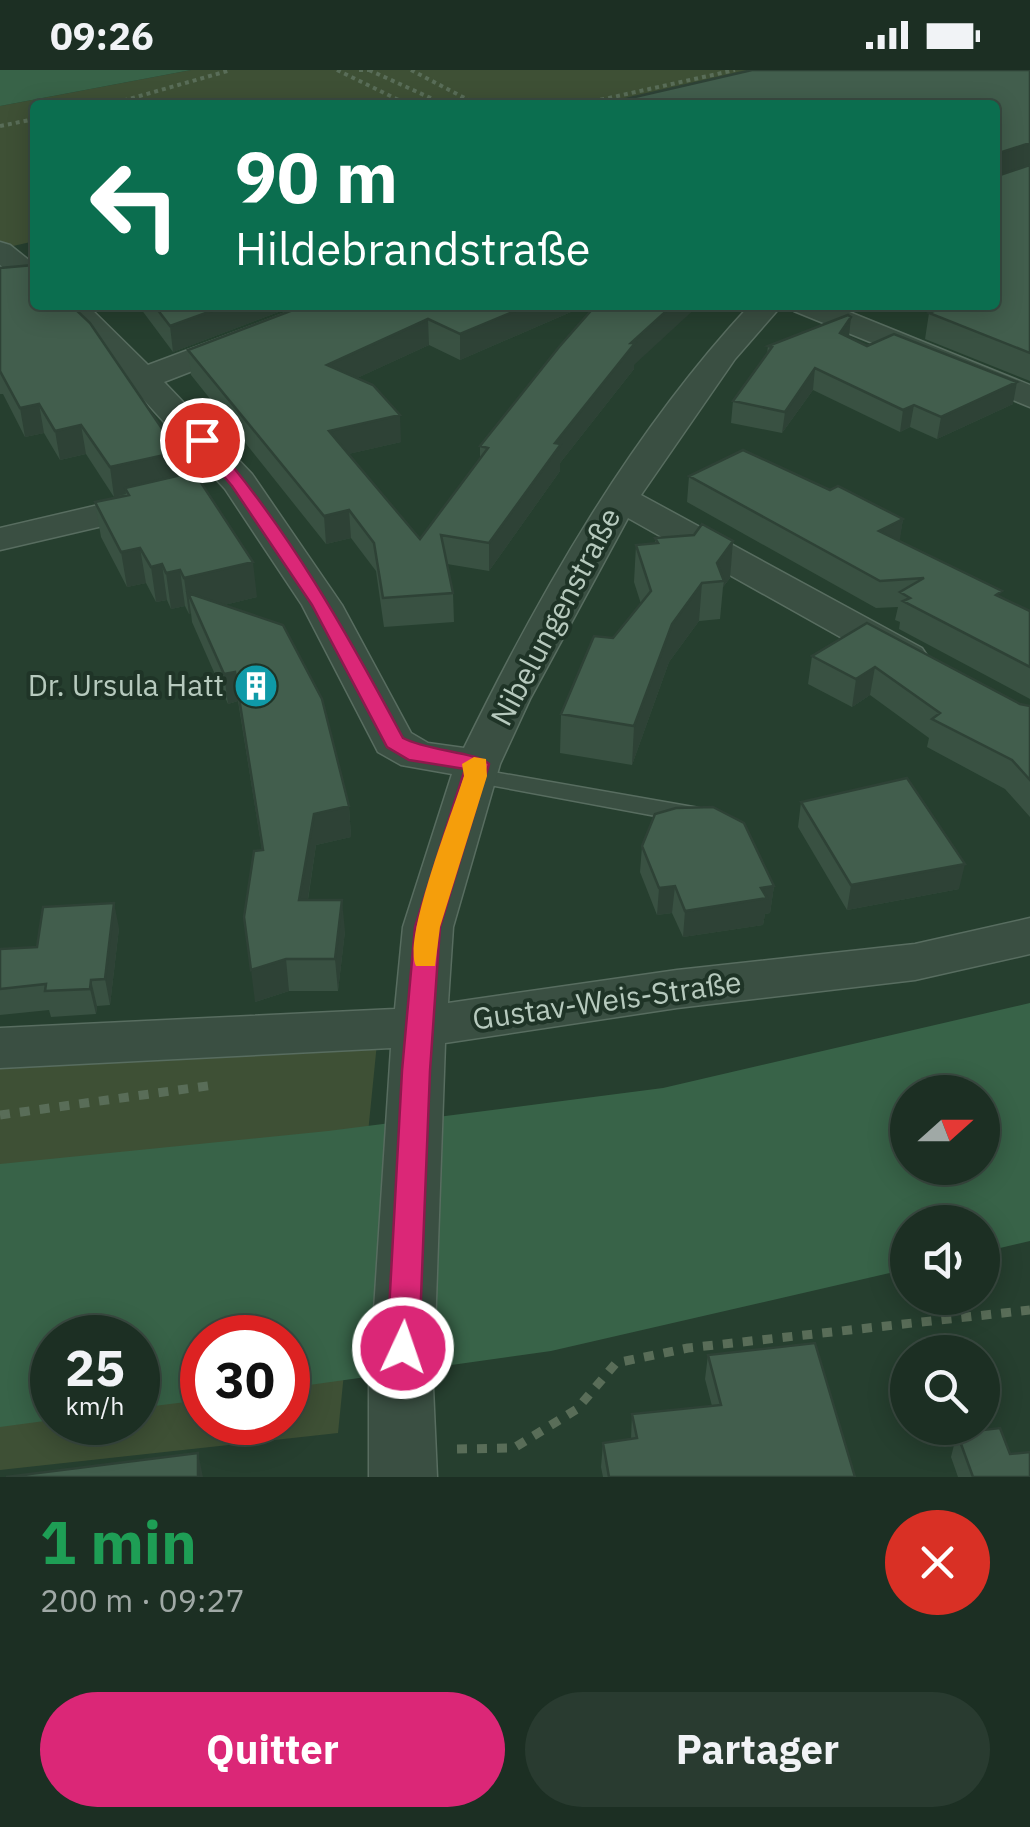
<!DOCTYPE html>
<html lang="fr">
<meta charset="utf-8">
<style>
:root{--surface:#1c2f23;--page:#293b30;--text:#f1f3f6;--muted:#a0a9a6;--line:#3a4a41;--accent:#db2777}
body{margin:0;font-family:"IBM Plex Sans",sans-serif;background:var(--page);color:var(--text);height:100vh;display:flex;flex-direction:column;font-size:38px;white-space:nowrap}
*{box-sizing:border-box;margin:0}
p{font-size:32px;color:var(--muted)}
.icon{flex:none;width:55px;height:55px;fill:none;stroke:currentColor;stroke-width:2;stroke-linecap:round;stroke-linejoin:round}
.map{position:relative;height:1407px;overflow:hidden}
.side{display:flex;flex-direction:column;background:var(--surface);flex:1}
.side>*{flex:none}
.banner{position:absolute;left:30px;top:30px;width:970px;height:210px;border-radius:10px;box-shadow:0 5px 25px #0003,0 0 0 2px var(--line);background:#0b6e4f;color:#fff;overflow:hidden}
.needle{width:65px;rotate:69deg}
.controls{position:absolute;left:890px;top:1005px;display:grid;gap:20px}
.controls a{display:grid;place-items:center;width:110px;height:110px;border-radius:50%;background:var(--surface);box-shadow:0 5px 25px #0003,0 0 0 2px var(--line);font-size:50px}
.speed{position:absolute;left:30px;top:1245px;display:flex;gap:20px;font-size:50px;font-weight:700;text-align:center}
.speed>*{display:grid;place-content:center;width:130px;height:130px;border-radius:50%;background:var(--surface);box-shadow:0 5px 25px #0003,0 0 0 2px var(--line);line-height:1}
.speed small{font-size:25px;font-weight:400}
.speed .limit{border:15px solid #d22;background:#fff;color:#111}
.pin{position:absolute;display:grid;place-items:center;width:85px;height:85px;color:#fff;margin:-42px;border:5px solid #fff;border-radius:50%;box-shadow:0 2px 10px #0007}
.me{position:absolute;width:110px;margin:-55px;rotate:3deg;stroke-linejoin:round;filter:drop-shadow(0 0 8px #0008)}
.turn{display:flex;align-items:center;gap:35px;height:210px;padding:0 40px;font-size:45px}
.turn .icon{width:130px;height:130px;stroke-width:2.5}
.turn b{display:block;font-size:70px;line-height:85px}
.round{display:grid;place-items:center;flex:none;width:105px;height:105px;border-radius:52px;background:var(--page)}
.head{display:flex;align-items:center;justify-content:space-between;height:170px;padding:0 40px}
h1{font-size:60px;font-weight:700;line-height:75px;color:#1e9e55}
.primary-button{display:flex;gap:20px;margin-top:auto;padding:20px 40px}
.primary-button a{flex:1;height:115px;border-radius:60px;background:var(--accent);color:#fff;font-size:40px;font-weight:700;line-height:115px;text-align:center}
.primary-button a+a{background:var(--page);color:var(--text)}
.status{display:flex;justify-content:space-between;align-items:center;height:70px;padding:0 50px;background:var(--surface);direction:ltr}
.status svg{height:28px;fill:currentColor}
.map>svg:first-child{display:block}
</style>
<div class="status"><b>09:26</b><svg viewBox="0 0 49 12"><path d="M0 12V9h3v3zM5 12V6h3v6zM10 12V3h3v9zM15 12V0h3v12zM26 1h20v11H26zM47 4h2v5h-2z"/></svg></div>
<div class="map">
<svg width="1030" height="1407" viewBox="0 0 1030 1407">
<rect width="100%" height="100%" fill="#263f2f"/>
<path fill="#3e5035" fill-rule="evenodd" d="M191 0H805L650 35H35V171L0 179V36Z
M379 953 338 1363 0 1400V994ZM52 1268H138V1352H52ZM202 1268H288V1352H202Z"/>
<path fill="#386348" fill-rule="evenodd" d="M0 0H191L0 36Z
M1030 933V1171L983 1182 982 1152H908L907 1199 551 1281 288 1318V1268H202V1330L138 1338V1268H52V1350L0 1357V1094L328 1061 663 1018ZM908 1022H982V1098H908Z"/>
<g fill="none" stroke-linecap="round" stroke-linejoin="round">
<defs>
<path id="service" d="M476 699 699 738 711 746 699 754 468 711 465 706 468 701Z"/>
<path id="minor" d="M0 172 10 175 35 195V218L25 215 0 195Z
M53 235H87L148 295 308 235H351L347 241 164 312 252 404 342 535 411 663 428 673 464 678C540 522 631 363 750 235H782L735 289 641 425 922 578 928 587 922 596 907 599 892 596 628 448 530 629 500 694 453 857 448 933 677 900 915 874 1030 848V884L915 910 677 938 445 973 433 1317 437 1407H369V1317L391 978 0 998V958L395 939 403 857 452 704 401 695 378 682 302 535 225 419 83 263Z
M790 235H832L1030 315V337L794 241Z
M154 422 167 425 172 433 167 441 0 480V458Z"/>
</defs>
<use href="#service" stroke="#586d60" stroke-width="3"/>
<use href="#minor" stroke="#586d60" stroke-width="3"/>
<path stroke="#596d58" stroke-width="4" stroke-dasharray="4 4" stroke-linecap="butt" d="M337 0 409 35
M359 0H375
M411 0 478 35
M108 35 231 0
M577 35 735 0
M0 56 35 49"/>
<path stroke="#596d58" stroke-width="9" stroke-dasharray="10 10" stroke-linecap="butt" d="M0 1045 214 1015
M457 1379 514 1378 577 1339 616 1293 688 1278 1030 1240"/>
<use href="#service" fill="#3a4f42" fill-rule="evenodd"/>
<use href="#minor" fill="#3a4f42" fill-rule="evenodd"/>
<path stroke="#596d58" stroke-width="4" stroke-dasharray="4 4" stroke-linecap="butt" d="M369 0 446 35"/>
</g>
<path fill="#395142" d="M1030 0V94L997 105 1030 95V311L925 269 929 243 935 241 920 235H995V35Z
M0 198 181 405 257 527 224 535 349 736 351 767 316 775 308 830 345 861 338 921H289L255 932 262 780 238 631 228 634 192 552 191 543 189 544 185 536 171 539 167 530 156 532 146 513 127 517 101 467 95 432 126 424 114 427 86 384 60 390 44 363 25 367 3 324H0Z
M138 235H297L173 282Z
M306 235H587L460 290 429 275 357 308 401 372 348 384 420 469 480 388V376L634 295V299L560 393V401L489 501 447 494 453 523 454 552 384 557 376 501 351 468 326 474 191 305 188 280Z
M849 267 867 276 1013 334 937 369 910 357 900 362 813 320 782 363 731 353 733 331 767 284 768 276Z
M689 406 830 420 903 449 899 471 1001 527 1030 541V629L899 559 900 552 895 550 898 537 876 538 687 432Z
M655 468 733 471 730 508 723 517 720 549 699 551 669 592 632 695 560 683 561 644 613 568 641 534 634 512 636 475 655 474Z
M867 553 1020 634 1030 636V747L1005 719 927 677 929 668 870 625 852 637 808 614 812 586Z
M801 732 959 819 847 840 798 757Z
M642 776 774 816 770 843 765 844 763 855 683 867 672 843 657 845 640 802Z
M119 858 110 935 97 936 96 944 51 947 49 940 0 945V879L37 877Z
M708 1285 855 1407H603L601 1397 603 1373 631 1369 632 1344 712 1336 705 1309Z
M957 1363 1010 1384 1030 1407H958L951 1387Z"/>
<path fill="#2e4236" d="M1030 73V94L995 106 996 84Z
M228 235H297L173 282 170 256Z
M529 235H587L460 290V264Z
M673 235H699L634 295V299L560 393V401L489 501V473L555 373 631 273Z
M851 247 849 267 840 263Z
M428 249 429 275 329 321 327 295Z
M815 298 813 320 782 363 785 342Z
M1017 312 1013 334 937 369 941 347Z
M39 334 44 363 25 367 20 338Z
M914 335 910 357 900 362 903 340Z
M400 345 401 372 331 388 329 361Z
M81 355 86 384 60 390 55 361Z
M178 382 182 411 125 418 126 424 114 427 110 397Z
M349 440 351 468 326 474 324 446Z
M903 449 899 476 879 461Z
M733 471 730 508 723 517 724 511 717 493Z
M140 478 146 513 127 517 121 482Z
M253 492 257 527 196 542 188 523 191 543 189 544 184 508Z
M162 494 167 530 156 532 151 497Z
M180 500 185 536 171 539 166 503Z
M702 513 699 551 669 592 632 695 634 656 672 554Z
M875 597 870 625 852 637 856 609Z
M235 602 238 631 228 634 224 604Z
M349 736 351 767 316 775 303 861 299 830 314 744Z
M965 794 959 819 847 840 851 815Z
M675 816 672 843 657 845 659 818Z
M774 816 770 843 765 844 763 855 683 867 685 841 761 818Z
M342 830 345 861 338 921 335 889Z
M114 833 119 858 110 935 105 909Z
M286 889 289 921 255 932 251 900Z
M91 910 97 936 96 944 90 919Z
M198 1383 203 1407H198Z"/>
<path fill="#425e4d" stroke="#2e4236" stroke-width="2.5" d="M752 0H1030V73L996 84 997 106 1030 95V283L929 243 947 235H995V35H600Z
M34 190 35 235H71L90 253 178 382 110 397 81 355 55 361 39 334 20 338 0 301V198L33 195Z
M154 235H228L170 256Z
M306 235H529L460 264 428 249 327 295 373 315 400 345 329 361 420 469 488 378 480 376 559 277 596 235H673L631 273H635L555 373 561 374 489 473 441 465 453 523 383 528 374 473 349 440 324 446 188 280Z
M848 245 851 247 840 263 867 276 894 264 1017 312 941 347 914 335 903 340 815 298 785 342 733 331 772 277 768 276Z
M743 380 830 420 838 416 903 449 879 461 1002 521 996 525 1030 541V597L903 531 910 528 900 522 924 508 880 511 689 406Z
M194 402 253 492 184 508 180 500 166 503 162 494 151 497 140 478 121 482 95 432 129 425 125 418Z
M702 454 733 471 717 493 724 511 702 513 672 554 634 656 561 644 594 566 613 568 651 521 636 475 658 473 655 468 694 465Z
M188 523 283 555 322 629 349 736 314 744 299 830H342L335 889H286L251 900 244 847 254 781 263 780 235 602 224 604Z
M867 553 1020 634 1030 636V710L1012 690 932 649 940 643 875 597 856 609 812 586Z
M907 708 965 794 851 815 801 732Z
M713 737 744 753 774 816 761 818 767 828 685 841 675 816 659 818 642 776 655 744 676 738Z
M114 833 105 909 91 910 90 919 45 921 46 914 0 919V879L37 877 43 837Z
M815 1273 855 1407H609L603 1373 637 1368 632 1344 721 1335 708 1285Z
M1000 1358 1010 1384 1030 1382V1407H973L957 1363Z
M198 1383V1407H6Z"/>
<path fill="#db2777" stroke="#8e194d" stroke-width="2.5" d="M202 365 208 367C288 458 346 561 403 668 427 681 477 682 489 694L440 857 430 1001 419 1278 415 1287 403 1292 392 1287 387 1278 402 1001 415 857 465 699 409 690 387 677 312 535 232 416 193 370Z"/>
<path fill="#f59e0b" d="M474 687 486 689 487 706 440 857 435 896H416C402 870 453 741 464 706L462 694Z"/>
<defs>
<symbol id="building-disc" viewBox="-11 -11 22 22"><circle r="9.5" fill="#0f9aa8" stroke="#1f3427"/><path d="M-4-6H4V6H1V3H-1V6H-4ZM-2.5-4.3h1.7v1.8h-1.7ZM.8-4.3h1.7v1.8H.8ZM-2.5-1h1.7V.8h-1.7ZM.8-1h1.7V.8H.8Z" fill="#fff"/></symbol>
</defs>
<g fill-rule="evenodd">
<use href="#building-disc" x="231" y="591" width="50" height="50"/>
</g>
<g text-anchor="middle" stroke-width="8" stroke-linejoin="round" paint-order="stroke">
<g font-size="30" fill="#b7cabe" stroke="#1f3427">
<text transform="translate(556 547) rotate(-62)" y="10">Nibelungenstraße</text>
<text transform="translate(607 931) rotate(-8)" y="10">Gustav-Weis-Straße</text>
</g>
<g font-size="30" fill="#b7cabe" stroke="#1f3427" text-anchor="end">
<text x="224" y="626">Dr. Ursula Hatt</text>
</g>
</g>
</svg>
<div class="controls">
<a><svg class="needle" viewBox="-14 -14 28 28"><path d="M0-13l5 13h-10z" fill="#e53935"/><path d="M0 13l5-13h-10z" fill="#a0a9a6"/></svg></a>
<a><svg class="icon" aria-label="sound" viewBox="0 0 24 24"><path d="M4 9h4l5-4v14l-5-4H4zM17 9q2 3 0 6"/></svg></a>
<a><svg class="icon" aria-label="search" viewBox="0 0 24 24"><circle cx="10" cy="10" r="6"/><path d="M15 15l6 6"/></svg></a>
</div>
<div class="speed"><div>25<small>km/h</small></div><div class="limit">30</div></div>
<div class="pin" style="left:202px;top:370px;background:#d93025"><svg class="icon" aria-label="arrive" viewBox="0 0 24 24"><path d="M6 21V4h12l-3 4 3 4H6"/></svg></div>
<svg class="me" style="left:403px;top:1278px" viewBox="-20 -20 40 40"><circle r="17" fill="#db2777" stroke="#fff" stroke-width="3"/><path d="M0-11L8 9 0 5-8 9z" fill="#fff"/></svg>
<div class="banner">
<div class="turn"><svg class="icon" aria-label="left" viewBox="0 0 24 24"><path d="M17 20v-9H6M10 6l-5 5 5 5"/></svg><div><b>90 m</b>Hildebrandstraße</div></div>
</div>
</div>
<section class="side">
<div class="head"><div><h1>1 min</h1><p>200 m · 09:27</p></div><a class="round" style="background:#d93025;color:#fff"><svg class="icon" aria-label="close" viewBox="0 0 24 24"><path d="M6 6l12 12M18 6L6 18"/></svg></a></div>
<div class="primary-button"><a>Quitter</a><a>Partager</a></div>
</section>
